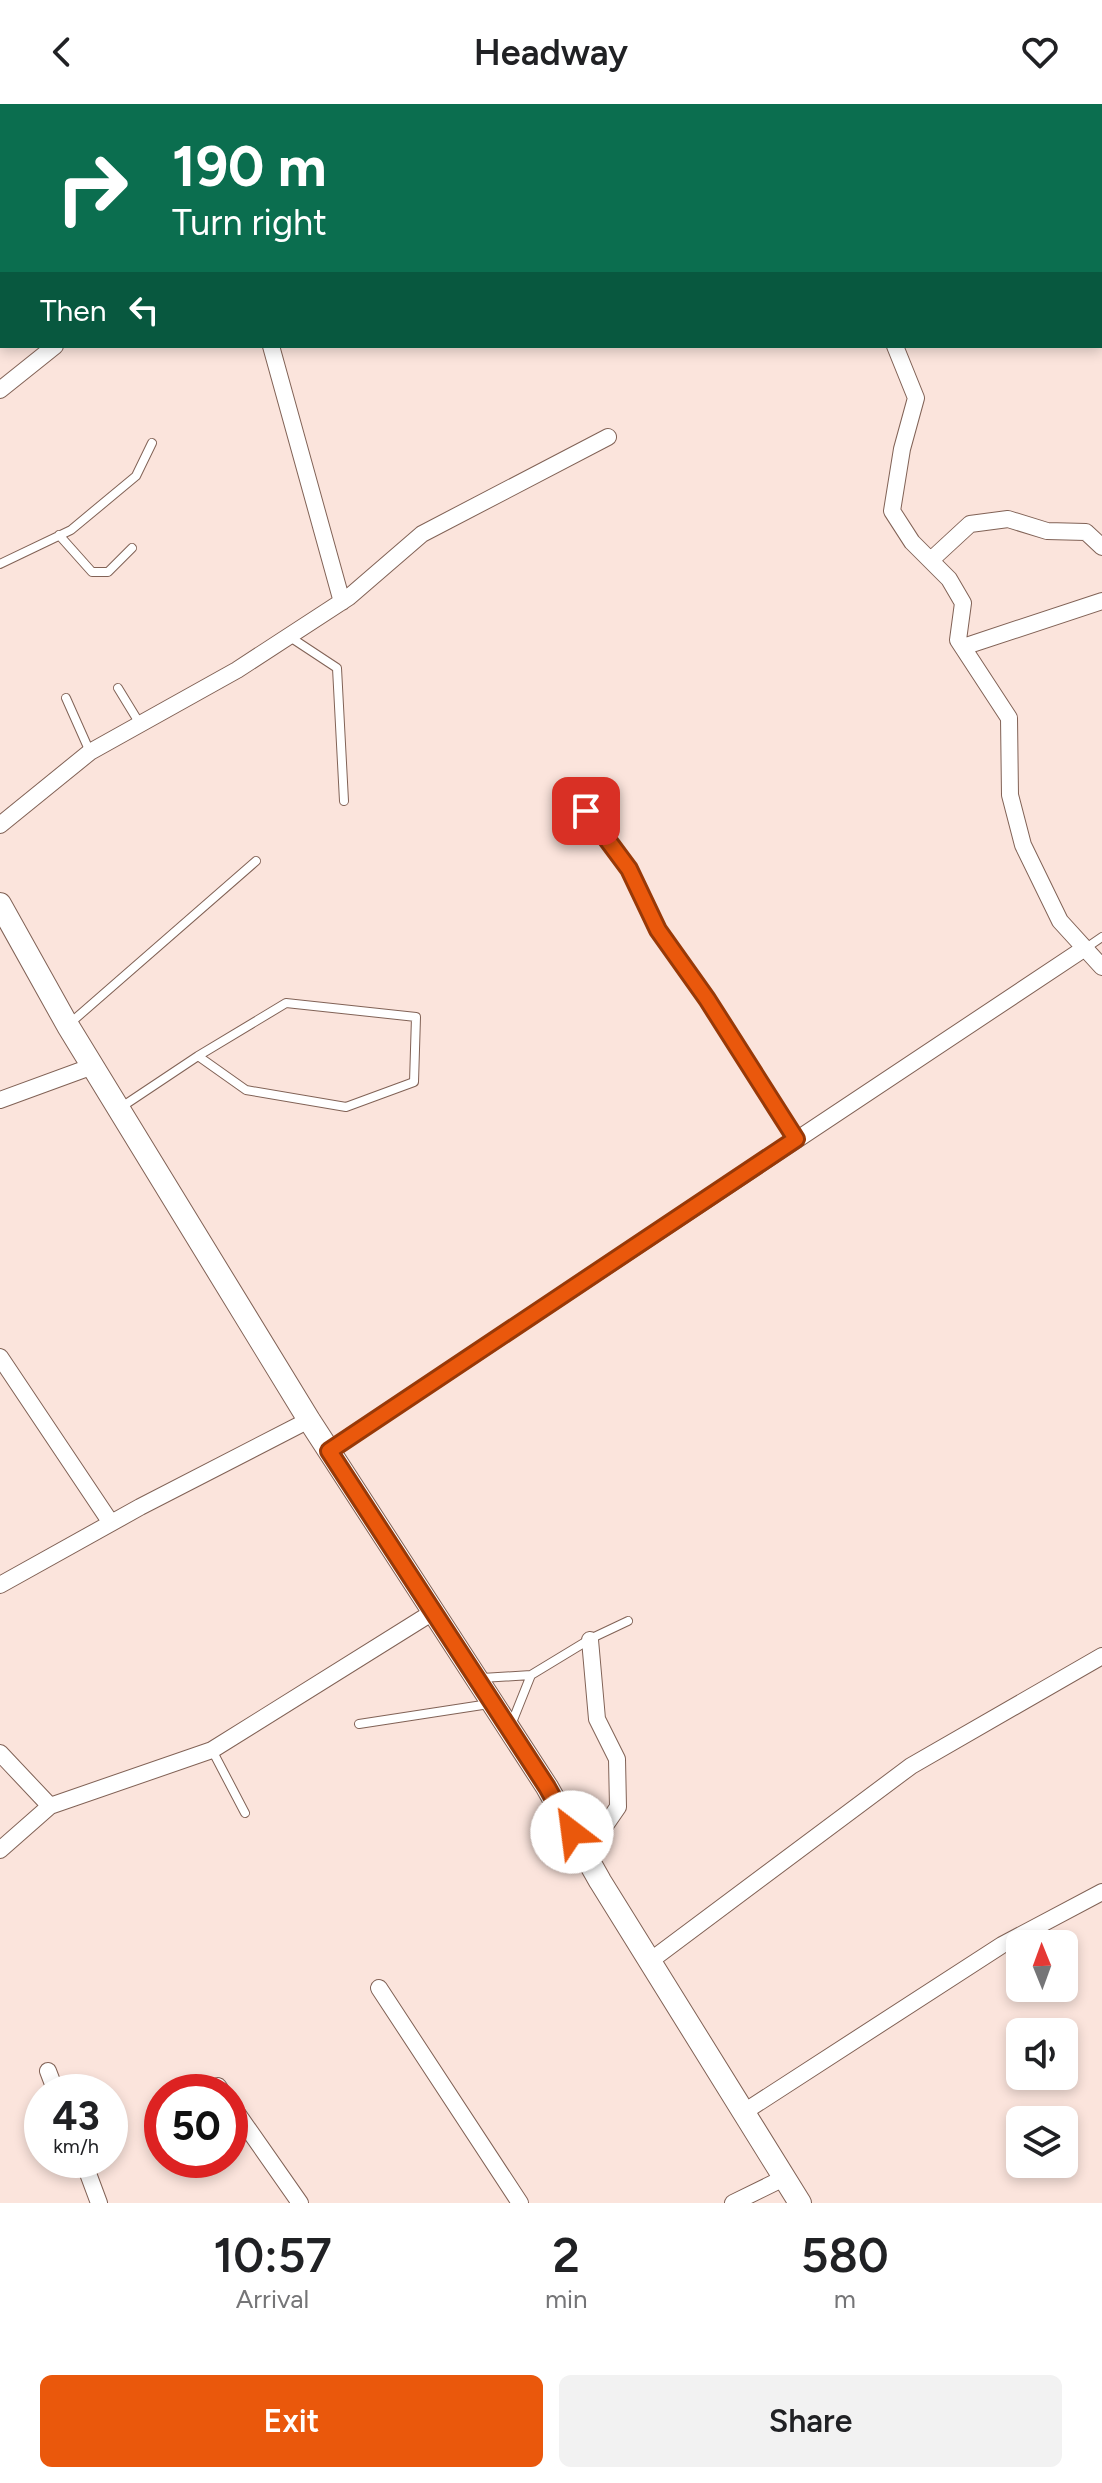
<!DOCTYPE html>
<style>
:root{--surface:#fff;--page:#f2f2f2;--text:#202124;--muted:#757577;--accent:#ea580c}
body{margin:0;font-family:Figtree,sans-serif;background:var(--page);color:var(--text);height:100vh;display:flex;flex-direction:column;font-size:30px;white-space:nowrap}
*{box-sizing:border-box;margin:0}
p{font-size:26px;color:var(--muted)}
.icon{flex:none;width:44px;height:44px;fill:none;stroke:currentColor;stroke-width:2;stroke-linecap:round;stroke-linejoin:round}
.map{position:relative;height:2099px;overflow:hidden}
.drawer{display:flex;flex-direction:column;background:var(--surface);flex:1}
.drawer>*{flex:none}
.hud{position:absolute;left:0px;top:0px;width:1102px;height:244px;box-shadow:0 4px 12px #0003;background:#0b6e4f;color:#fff;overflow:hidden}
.needle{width:52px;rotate:359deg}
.tools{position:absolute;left:1006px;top:1826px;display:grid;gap:16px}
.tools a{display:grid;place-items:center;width:72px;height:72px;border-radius:12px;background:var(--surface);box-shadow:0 4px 12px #0003;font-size:40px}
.speed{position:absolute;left:24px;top:1970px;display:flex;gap:16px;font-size:40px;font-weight:700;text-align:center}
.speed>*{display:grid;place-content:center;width:104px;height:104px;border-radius:50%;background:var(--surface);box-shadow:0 4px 12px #0003;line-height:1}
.speed small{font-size:20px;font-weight:400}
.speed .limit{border:12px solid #d22;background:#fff;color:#111}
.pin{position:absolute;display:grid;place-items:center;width:68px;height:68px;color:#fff;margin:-34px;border-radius:16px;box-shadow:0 4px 12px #0006}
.me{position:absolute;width:88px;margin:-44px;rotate:330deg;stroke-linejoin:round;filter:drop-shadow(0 0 6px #0008)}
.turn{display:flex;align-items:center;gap:28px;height:168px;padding:0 40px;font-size:36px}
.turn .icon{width:104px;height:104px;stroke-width:2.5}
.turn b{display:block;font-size:56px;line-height:68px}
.then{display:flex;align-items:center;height:76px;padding:0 40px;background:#0003;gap:16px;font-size:30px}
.eta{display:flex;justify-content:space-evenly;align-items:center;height:136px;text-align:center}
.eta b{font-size:48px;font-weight:600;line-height:56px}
.primary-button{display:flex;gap:16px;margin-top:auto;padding:16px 40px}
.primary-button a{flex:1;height:92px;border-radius:12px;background:var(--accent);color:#fff;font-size:32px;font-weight:600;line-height:92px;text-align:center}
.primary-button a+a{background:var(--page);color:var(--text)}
header{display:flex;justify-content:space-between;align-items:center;height:104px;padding:0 40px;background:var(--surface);font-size:36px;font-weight:600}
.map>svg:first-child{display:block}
</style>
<header><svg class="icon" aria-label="back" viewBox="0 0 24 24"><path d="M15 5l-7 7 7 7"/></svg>Headway<svg class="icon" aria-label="heart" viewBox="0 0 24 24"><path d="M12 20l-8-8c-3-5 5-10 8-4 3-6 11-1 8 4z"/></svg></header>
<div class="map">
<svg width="1102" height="2099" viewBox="0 0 1102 2099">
<rect width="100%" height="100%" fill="#fbe4dc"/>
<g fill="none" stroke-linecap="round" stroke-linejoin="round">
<defs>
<path id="service" d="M140 0 141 2
M59 431 92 468H108L132 444
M0 460 71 426 136 372 152 339
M290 533 337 564 344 697
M118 584 140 620
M66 594 90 648
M1086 844 1102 833
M68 921 256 757
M120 1004 198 952 286 899 416 913 414 978 346 1003 246 986 198 952
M482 1574 531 1571
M359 1620 489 1600
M511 1621 531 1571 592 1534 628 1517
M212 1646 245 1709"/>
<path id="minor" d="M842 0 843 2
M998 2V0
M271 242 342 498
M895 242 916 294 902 345 892 407 912 438 949 475 963 499 958 536 1009 614 1010 691 1023 741 1060 817 1102 863
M0 286 55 242
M931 456 970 420 1008 415 1047 427 1086 428 1102 443
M963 543 1102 497
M586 707 629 765 658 826 707 895 796 1035
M0 721 90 648 237 566 349 493 422 430 608 333
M0 996 93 962
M0 1253 111 1419
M329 1347 1085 844
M0 1481 140 1403 309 1316
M0 1649 50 1702
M0 1746 50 1702 212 1646 433 1508
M585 1751 618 1703 617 1655 597 1615 590 1536
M650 1857 911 1662 1102 1552
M379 1884 520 2099
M48 1967 56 1988
M218 1982 222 1988
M230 1999 300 2099
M744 2008 1002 1841 1102 1788
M83 2056 99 2099
M733 2099 784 2074"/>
<path id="secondary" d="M0 800 68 922 309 1316 547 1683 600 1777 800 2099"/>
</defs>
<use href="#service" stroke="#816256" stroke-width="10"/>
<use href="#minor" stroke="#816256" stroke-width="18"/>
<use href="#secondary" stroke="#816256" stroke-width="24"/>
<use href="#service" stroke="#fff" stroke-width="8"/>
<use href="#minor" stroke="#fff" stroke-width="16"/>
<use href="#secondary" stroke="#fff" stroke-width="22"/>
</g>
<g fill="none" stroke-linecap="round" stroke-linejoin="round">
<defs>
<path id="route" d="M572 1728 547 1683 329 1347 796 1035 707 895 658 826 629 765 586 707"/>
</defs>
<use href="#route" stroke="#983908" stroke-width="20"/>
<use href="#route" stroke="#ea580c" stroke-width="14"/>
</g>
</svg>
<div class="tools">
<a><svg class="needle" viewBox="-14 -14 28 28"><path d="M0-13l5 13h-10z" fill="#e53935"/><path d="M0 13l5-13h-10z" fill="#757577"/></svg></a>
<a><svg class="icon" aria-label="sound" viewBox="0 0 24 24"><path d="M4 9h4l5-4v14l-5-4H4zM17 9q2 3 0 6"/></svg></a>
<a><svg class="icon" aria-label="layers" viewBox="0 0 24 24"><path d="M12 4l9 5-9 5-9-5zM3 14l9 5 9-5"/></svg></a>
</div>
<div class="speed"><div>43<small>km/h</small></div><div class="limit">50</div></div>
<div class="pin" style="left:586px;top:707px;background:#d93025"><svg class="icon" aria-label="arrive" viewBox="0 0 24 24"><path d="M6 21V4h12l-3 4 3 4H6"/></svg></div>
<svg class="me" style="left:572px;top:1728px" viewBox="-20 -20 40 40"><circle r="19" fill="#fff"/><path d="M0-13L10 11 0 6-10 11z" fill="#ea580c"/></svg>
<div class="hud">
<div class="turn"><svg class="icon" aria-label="right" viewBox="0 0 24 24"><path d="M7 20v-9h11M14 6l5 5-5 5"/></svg><div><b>190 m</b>Turn right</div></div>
<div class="then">Then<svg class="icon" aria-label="left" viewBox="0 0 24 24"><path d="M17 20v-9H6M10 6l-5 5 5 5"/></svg></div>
</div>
</div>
<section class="drawer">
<div class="eta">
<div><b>10:57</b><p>Arrival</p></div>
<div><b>2</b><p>min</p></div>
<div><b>580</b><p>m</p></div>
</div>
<div class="primary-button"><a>Exit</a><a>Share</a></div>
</section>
